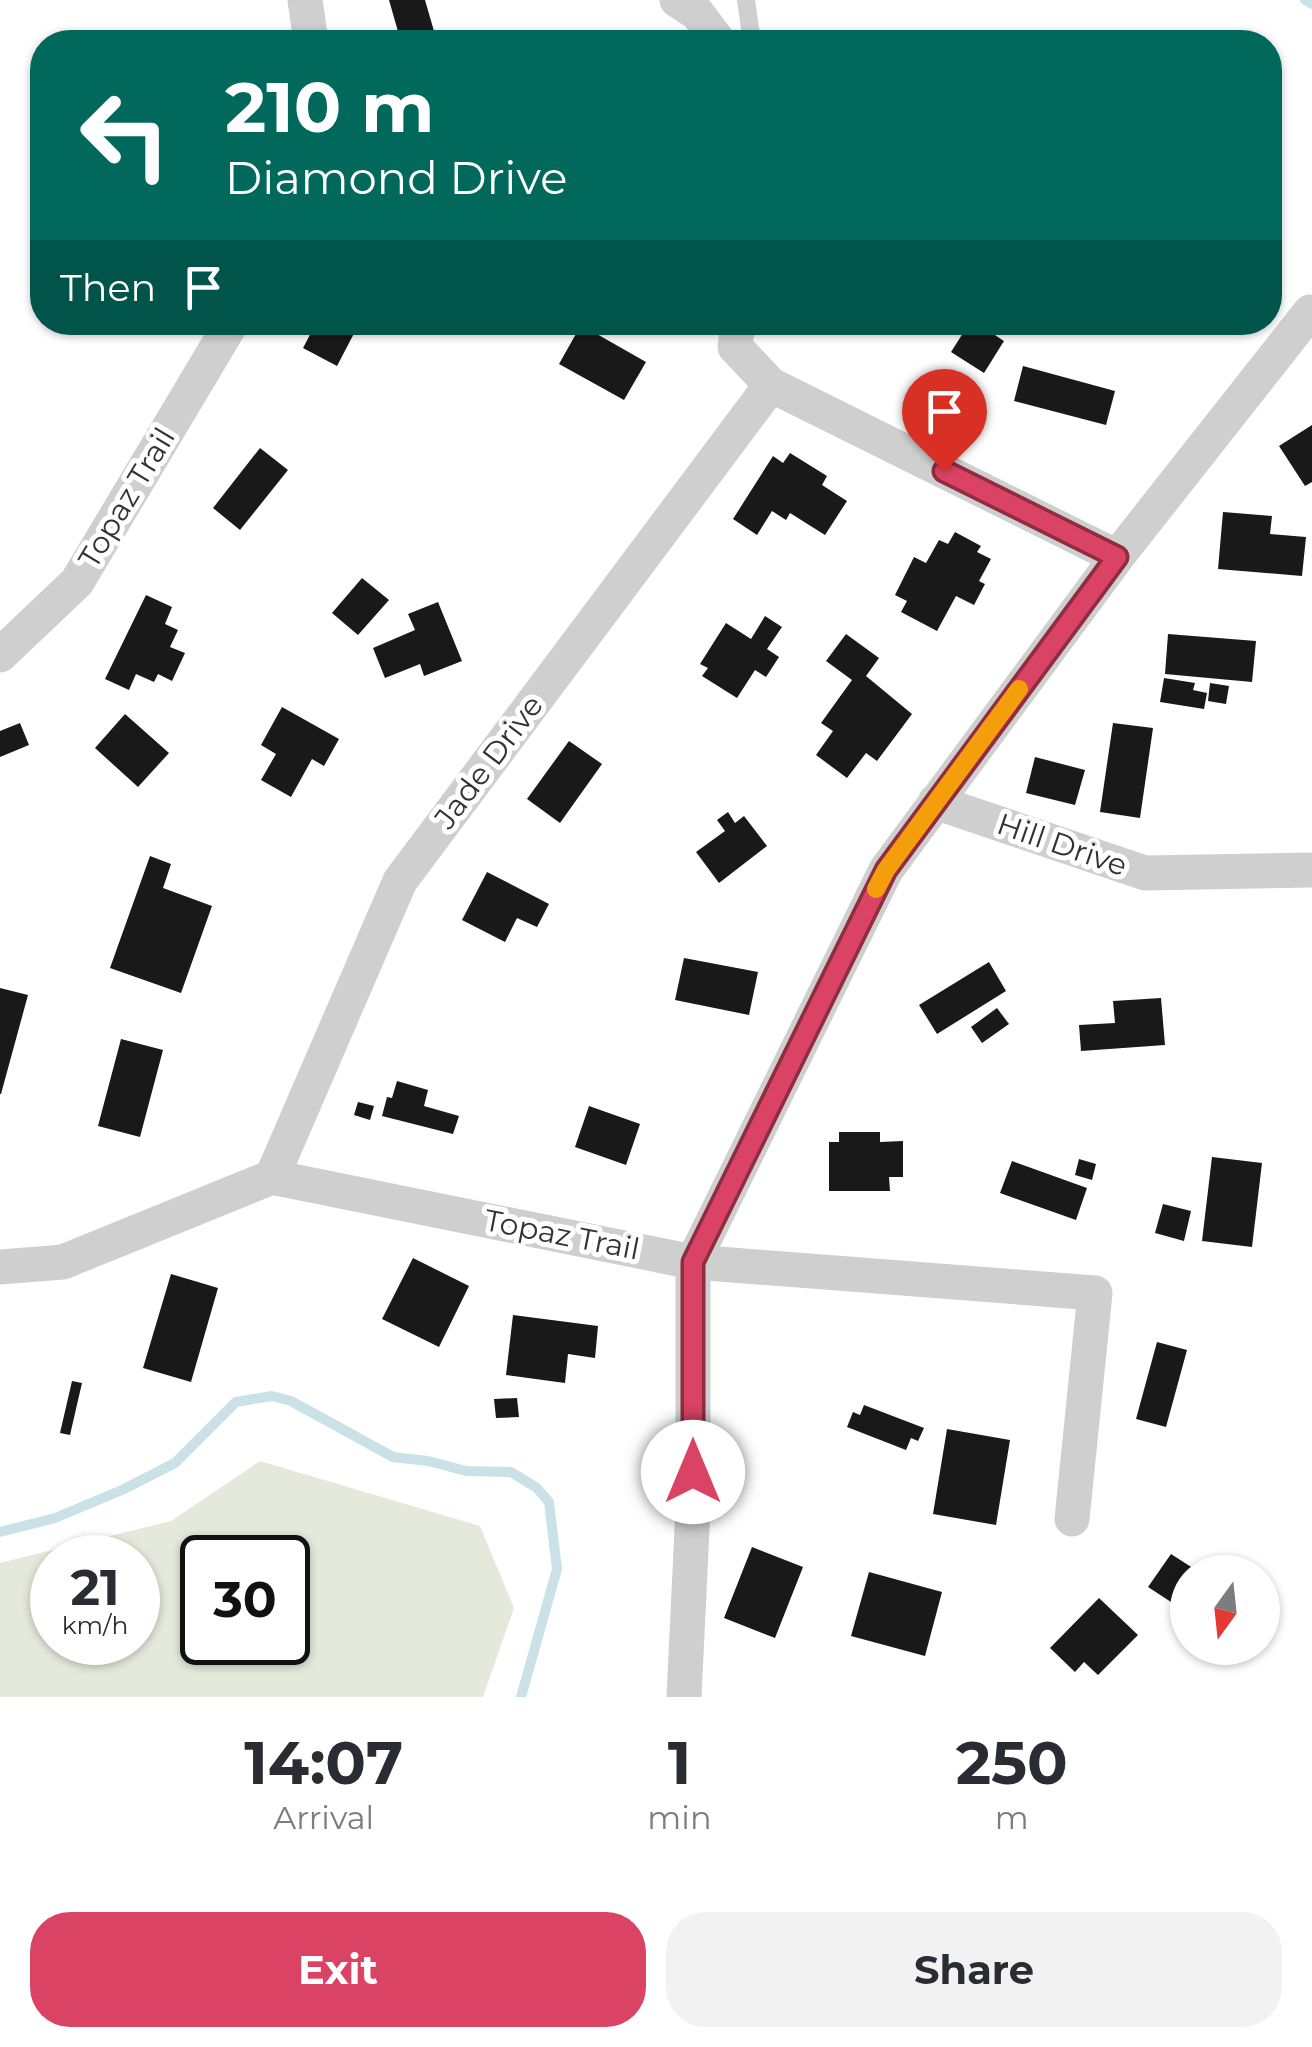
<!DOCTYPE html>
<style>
:root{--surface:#fff;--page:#f2f2f3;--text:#2b2b33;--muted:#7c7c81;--accent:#da4363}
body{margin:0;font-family:Montserrat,sans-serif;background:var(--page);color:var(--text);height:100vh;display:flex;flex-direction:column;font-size:38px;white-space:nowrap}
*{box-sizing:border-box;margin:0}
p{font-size:32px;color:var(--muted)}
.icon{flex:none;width:55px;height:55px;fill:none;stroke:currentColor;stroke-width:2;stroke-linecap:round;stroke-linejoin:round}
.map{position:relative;height:1697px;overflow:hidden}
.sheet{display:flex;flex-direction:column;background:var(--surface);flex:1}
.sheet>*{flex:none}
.banner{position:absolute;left:30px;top:30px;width:1252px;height:305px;border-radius:40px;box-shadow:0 2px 8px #0004;background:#00695c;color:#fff;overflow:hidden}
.needle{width:65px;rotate:195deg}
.buttons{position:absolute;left:1170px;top:1555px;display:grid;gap:20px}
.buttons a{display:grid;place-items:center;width:110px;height:110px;border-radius:50%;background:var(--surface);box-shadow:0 2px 8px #0004;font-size:50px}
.speed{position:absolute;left:30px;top:1535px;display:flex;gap:20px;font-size:50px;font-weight:700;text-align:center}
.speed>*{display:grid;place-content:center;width:130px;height:130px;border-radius:50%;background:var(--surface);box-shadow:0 2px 8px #0004;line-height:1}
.speed small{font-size:25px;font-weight:400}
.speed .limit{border:5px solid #111;border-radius:15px;background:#fff;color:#111}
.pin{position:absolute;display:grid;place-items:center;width:85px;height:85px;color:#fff;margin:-102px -42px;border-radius:50% 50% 50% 0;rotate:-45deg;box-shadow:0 0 10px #0007}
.pin .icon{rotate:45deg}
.me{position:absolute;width:110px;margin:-55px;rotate:0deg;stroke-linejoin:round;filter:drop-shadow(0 0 8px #0008)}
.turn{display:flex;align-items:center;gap:35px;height:210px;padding:0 30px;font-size:45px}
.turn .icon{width:130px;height:130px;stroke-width:2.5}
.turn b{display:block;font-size:70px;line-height:85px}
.then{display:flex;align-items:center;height:95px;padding:0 30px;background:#0003;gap:20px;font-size:38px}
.eta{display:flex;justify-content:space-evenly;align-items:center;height:170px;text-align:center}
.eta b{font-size:60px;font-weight:700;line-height:70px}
.cta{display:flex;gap:20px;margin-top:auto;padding:20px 30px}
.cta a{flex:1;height:115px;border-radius:40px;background:var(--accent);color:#fff;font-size:40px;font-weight:700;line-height:115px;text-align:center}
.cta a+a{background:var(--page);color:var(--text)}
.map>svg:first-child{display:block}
</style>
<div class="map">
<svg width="1312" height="1697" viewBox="0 0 1312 1697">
<rect width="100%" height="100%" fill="#fff"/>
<path fill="#e4e9dc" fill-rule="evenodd" d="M260 1461 480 1526 514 1608 483 1697H0V1563L171 1521ZM52 1558H138V1642H52ZM202 1558H288V1642H202Z"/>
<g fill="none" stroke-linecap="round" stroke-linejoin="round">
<path stroke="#cae1e7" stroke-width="10" d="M1305 0 1312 4
M0 1532 55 1518 122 1490 175 1463 236 1402 272 1396 291 1401 393 1457 428 1461 466 1471 511 1472 537 1488 549 1502 557 1569 521 1697"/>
</g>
<path fill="#191919" d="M389 0H425L436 38 401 42Z
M306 322H360L337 366 303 348 314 327Z
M970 322H975L1004 341 984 373 951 352Z
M581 325 646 362 624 400 559 364Z
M1023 366 1115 391 1106 425 1014 401Z
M1312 425V482L1305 486 1279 446Z
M260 448 288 470 240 530 213 508Z
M790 453 827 476 822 485 847 501 825 535 790 513 786 520 772 511 757 535 733 519 773 456 783 463Z
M1223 512 1272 516 1270 534 1306 537 1302 576 1218 569Z
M955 532 981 546 977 552 991 559 979 581 985 584 974 605 956 596 937 631 901 612 907 601 895 595 914 557 926 563 939 540 948 544Z
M362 578 389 600 358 635 332 613Z
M146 595 172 607 165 624 178 630 170 647 185 653 172 681 158 674 154 682 136 674 129 690 105 679Z
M438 602 462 661 424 676 420 664 385 678 373 648 415 630 408 614Z
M765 616 782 627 767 649 779 657 766 677 755 670 737 698 702 676 708 668 700 664 726 623 751 639Z
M846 634 879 658 866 676 912 714 877 761 866 753 847 778 816 755 833 731 821 723 852 680 826 661Z
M1168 634 1256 641 1252 682 1165 674Z
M1164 678 1195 683 1193 690 1207 693 1204 709 1160 702Z
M1210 683 1229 686 1226 704 1208 701Z
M282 707 339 739 324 766 312 759 291 797 261 780 276 754 261 745Z
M125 714 169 753 138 787 95 748Z
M20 723 29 745 0 757V731Z
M1113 723 1153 728 1140 818 1100 812Z
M569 741 602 764 560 823 527 799Z
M1035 757 1085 770 1075 805 1026 793Z
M728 812 735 823 744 816 767 846 719 883 696 852 725 831 717 820Z
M150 856 171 864 163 888 212 906 181 993 110 968Z
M487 872 549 904 537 927 517 918 505 942 462 920Z
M684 958 758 972 749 1015 675 1000Z
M989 962 1006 991 937 1034 919 1005Z
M0 988 28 995 1 1094H0Z
M1161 998 1165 1045 1081 1051 1079 1025 1115 1023 1113 1001Z
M997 1008 1009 1024 982 1043 971 1027Z
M121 1039 163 1050 140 1137 98 1126Z
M397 1081 428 1090 424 1106 459 1116 453 1134 382 1116 387 1097 392 1098Z
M358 1102 374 1106 370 1120 354 1115Z
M589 1106 640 1124 626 1165 575 1147Z
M839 1132H880V1142L903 1141V1177H889L890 1191H829V1142H839Z
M1212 1157 1262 1163 1252 1247 1202 1241Z
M1079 1159 1096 1164 1092 1180 1075 1175Z
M1012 1161 1087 1188 1076 1220 1000 1193Z
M1163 1204 1191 1211 1184 1241 1155 1233Z
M413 1258 469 1286 439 1347 382 1319Z
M171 1274 218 1288 191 1382 143 1368Z
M513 1315 598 1326 595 1358 568 1354 565 1383 506 1375Z
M1157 1342 1187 1350 1166 1427 1136 1419Z
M72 1381 82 1383 70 1435 60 1433Z
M517 1398 519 1417 496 1418 494 1399Z
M864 1405 924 1428 918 1441 911 1438 906 1450 847 1427 853 1412 860 1415Z
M947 1429 1010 1440 996 1525 933 1514Z
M752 1547 803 1567 775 1638 724 1618Z
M1171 1554 1199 1572H1188V1613L1148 1587Z
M869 1572 942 1592 925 1656 851 1636Z
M1099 1598 1138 1635 1098 1675 1084 1662 1075 1672 1050 1648Z"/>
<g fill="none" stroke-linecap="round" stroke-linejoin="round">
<path stroke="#cfcfcf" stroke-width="18" d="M746 0 752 42"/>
<path stroke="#cfcfcf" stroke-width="35" d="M305 0 311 42
M677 0 697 13 719 42
M738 322 735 347 771 385 1117 557
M0 655 77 582 232 322
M935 802 1145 873 1312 870
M272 1177 400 881 771 385
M0 1267 63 1262 272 1177 693 1262 1095 1293 1072 1519
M684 1697 693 1508V1262L886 870 1117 557 1310 312"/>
</g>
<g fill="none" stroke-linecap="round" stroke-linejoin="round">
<defs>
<path id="route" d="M693 1472V1262L886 870 1117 557 944 471"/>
</defs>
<use href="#route" stroke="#8e2c40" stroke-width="25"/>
<use href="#route" stroke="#da4363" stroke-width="18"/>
<path stroke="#f59e0b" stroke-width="18" d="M876 889 886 870 1019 689"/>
</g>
<g text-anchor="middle" stroke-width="10" stroke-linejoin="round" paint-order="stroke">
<g font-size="30" fill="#323232" stroke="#fff">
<text transform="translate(127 498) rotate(-59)" y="10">Topaz Trail</text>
<text transform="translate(489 762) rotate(-53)" y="10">Jade Drive</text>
<text transform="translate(1062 845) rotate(19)" y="10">Hill Drive</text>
<text transform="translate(562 1235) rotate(11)" y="10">Topaz Trail</text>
</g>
</g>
</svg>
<div class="buttons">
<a><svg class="needle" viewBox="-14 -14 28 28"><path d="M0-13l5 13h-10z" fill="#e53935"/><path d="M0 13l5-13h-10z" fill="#7c7c81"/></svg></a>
</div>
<div class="speed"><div>21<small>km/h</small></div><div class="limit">30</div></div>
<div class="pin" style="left:944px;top:471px;background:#d93025"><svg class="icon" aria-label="arrive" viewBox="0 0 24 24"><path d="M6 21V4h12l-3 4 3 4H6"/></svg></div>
<svg class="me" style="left:693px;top:1472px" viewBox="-20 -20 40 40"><circle r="19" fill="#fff"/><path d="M0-13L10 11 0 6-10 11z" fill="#da4363"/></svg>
<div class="banner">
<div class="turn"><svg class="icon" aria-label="left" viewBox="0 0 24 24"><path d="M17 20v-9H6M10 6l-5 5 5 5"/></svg><div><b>210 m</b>Diamond Drive</div></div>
<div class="then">Then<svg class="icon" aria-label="arrive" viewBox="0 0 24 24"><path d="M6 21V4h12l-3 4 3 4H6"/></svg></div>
</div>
</div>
<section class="sheet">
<div class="eta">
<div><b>14:07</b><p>Arrival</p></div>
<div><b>1</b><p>min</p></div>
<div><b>250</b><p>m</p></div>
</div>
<div class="cta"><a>Exit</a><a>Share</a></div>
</section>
